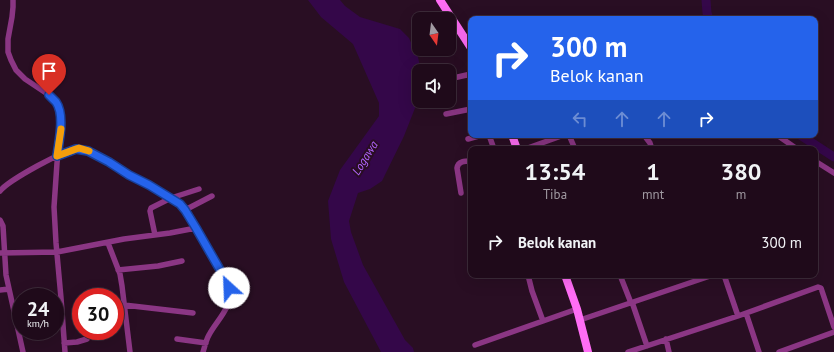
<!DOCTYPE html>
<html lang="id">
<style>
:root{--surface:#1f0a1a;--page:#271323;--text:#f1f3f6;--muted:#a19aa2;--line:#3c2b39}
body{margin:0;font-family:"PT Sans",sans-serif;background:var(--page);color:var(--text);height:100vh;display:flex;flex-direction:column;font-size:15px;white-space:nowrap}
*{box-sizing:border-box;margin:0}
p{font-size:13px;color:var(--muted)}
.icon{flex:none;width:22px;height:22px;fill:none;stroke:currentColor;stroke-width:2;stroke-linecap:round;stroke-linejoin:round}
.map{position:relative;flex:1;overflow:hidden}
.drawer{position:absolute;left:468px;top:146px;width:350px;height:132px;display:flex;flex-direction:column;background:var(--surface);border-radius:8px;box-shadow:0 4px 16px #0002,0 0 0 1px var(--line)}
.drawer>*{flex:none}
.banner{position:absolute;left:468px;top:16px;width:350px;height:122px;border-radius:8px;box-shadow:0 4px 16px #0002,0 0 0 1px var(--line);background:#2563eb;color:#fff;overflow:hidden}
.needle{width:26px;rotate:166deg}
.controls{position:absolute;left:412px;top:12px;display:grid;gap:8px}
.controls a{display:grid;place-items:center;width:44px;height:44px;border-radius:8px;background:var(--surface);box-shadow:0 4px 16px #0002,0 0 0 1px var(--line);font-size:20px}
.speed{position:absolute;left:12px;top:288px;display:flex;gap:8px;font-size:20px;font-weight:700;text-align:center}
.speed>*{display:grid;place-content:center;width:52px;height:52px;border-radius:50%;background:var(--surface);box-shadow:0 4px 16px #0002,0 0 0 1px var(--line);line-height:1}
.speed small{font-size:10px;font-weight:400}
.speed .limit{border:6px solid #d22;background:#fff;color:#111}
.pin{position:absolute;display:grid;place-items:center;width:34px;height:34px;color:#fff;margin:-41px -17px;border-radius:50% 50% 50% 0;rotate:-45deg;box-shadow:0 0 4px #0007}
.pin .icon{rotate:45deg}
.me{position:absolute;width:44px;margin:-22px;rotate:335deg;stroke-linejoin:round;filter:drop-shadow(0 0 3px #0008)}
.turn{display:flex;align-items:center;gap:14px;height:84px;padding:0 16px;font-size:18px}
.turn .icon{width:52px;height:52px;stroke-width:2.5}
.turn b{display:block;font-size:28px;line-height:34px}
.lanes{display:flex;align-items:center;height:38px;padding:0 16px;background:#0003;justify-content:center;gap:20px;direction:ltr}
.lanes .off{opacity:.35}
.eta{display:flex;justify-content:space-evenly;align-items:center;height:68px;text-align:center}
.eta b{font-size:24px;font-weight:700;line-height:28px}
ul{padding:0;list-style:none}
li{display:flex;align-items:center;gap:12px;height:56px;padding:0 16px}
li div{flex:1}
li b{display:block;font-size:15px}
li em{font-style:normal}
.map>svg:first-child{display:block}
</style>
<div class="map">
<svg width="834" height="352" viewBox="0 0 834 352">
<rect width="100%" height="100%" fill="#290e23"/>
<path fill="#340749" d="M308 0H340L345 6 360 17 400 29 409 38 412 45 416 48 421 71H419V98L404 136 382 181 370 189 358 193 349 221 351 232 363 265 405 340 413 348 414 352H381L344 282 331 239 328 201 340 170 379 116V103L353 44 321 17Z"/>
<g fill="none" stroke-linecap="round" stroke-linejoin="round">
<path stroke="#340749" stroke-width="9" d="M706 0 707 13 709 19
M800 135 834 157"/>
<path stroke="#8b3684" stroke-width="5.5" d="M13 0V7L12 17 8 39V52L11 60 16 70 25 79 49 95 56 102 60 115 61 128 57 163 54 207 56 243 61 298 65 352
M469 75 471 82
M449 79 471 74
M446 114 471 109
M489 135 494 149
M569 135 575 149
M644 135 650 143 652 149
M777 135 797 149
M468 139 482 135
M525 149 564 135
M815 161 834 173
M0 191C8 181 67 147 80 149 93 150 116 167 128 174 135 178 143 181 150 185 157 189 163 194 170 198 175 201 179 203 183 207 191 216 200 235 206 246 213 258 227 276 229 289 233 307 217 320 209 335 206 340 205 346 203 352
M461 193 457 168C458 161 465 161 471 161
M185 210 212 196
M0 220 3 226 6 275 23 352
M470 232H471
M155 235 150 211 151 208 171 198 199 189
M108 243 120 274 122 286 130 352
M0 253 57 252 124 239 170 233 196 228
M118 270 158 266 182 261
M528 275 532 291 543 321
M620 275 631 303
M724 275 738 316
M489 276 493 275
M0 290 9 289
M632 302 647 346
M124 305 193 313
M746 313 759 352
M115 315 125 314
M77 319 81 318
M580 320 713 275
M177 339 206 343
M666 339 669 352
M64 343 77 342 87 339
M475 345 577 309
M628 352 738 316 818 287 821 288 834 327
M779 352 834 332"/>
<path stroke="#ff6df5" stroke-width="8" d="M440 0 471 48
M512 135 517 149
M565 275 577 309 588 352"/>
</g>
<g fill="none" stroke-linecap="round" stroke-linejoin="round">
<defs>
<path id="route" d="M49 95C51 97 54 100 56 102 65 115 59 141 57 156L76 149 88 151 109 162 129 175 149 185 180 204 185 210 196 228 223 275 229 288"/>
</defs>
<use href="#route" stroke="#184099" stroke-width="10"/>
<use href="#route" stroke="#2563eb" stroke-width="7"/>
<path stroke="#f59e0b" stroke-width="7" d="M61 129 57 156 76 149 79 148 89 151"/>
</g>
<g text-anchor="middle" stroke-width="4" stroke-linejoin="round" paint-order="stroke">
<g font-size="12" font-style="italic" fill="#b264ff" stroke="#290e23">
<text transform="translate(365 158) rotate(-58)" y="4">Logawa</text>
</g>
</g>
</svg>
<div class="controls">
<a><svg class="needle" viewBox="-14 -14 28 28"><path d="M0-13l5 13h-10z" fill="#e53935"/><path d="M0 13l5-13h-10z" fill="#a19aa2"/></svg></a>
<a><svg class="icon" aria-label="sound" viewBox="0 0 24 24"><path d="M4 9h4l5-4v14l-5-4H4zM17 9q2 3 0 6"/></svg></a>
</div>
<div class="speed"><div>24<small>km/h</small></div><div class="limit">30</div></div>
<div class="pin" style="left:49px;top:95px;background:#d93025"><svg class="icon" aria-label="arrive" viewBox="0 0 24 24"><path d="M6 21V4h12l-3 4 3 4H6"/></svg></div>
<svg class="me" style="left:229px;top:288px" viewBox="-20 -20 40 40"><circle r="19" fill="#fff"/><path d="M0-13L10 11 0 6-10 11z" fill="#2563eb"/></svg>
<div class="banner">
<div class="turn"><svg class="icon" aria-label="right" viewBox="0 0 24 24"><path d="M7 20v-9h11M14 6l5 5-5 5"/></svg><div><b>300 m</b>Belok kanan</div></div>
<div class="lanes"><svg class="icon off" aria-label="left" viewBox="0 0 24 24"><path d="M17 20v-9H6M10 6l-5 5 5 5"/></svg><svg class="icon off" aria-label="ahead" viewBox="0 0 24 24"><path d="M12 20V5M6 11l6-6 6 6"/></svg><svg class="icon off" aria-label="ahead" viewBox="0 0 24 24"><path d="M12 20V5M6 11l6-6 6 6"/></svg><svg class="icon" aria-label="right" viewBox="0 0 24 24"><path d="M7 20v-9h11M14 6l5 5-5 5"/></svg></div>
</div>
<section class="drawer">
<div class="eta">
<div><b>13:54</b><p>Tiba</p></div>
<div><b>1</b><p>mnt</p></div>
<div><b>380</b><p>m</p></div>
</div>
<ul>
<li><svg class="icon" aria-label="right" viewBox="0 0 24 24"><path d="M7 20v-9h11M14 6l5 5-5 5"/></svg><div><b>Belok kanan</b></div><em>300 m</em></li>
</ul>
</section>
</div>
